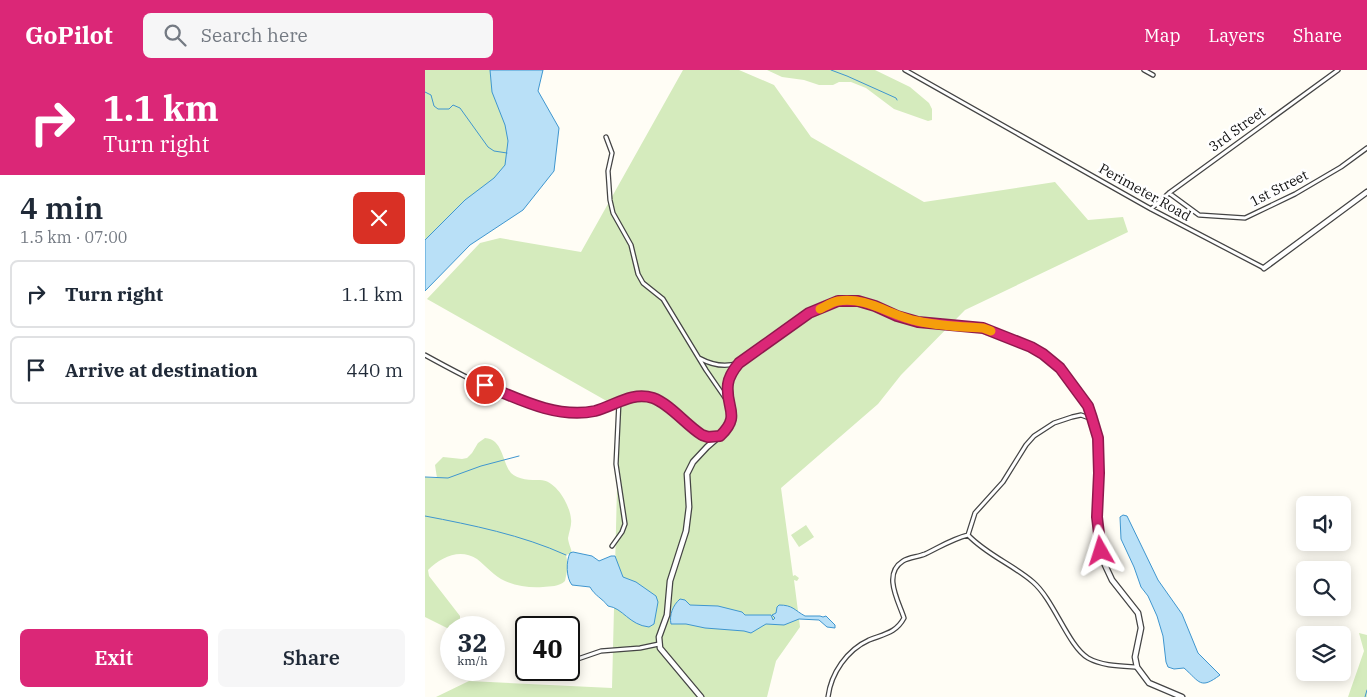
<!DOCTYPE html>
<meta charset="utf-8">
<style>
:root{--surface:#fff;--page:#f6f6f7;--text:#1f2937;--muted:#747a83;--line:#e0e1e3;--accent:#db2777}
body{margin:0;font-family:"IBM Plex Serif",serif;background:var(--page);color:var(--text);height:100vh;display:flex;flex-direction:column;font-size:19px;white-space:nowrap}
*{box-sizing:border-box;margin:0}
p{font-size:16px;color:var(--muted)}
.icon{flex:none;width:28px;height:28px;fill:none;stroke:currentColor;stroke-width:2;stroke-linecap:round;stroke-linejoin:round}
.map{position:relative;flex:1;overflow:hidden}
.panel{display:flex;flex-direction:column;background:var(--surface);width:425px}
.panel>*{flex:none}
.guide{background:#db2777;color:#fff;overflow:hidden}
.tools{position:absolute;left:871px;top:426px;display:grid;gap:10px}
.tools a{display:grid;place-items:center;width:55px;height:55px;border-radius:8px;background:var(--surface);box-shadow:0 2px 12px #0003;font-size:25px}
.speed{position:absolute;left:15px;top:546px;display:flex;gap:10px;font-size:25px;font-weight:700;text-align:center}
.speed>*{display:grid;place-content:center;width:65px;height:65px;border-radius:50%;background:var(--surface);box-shadow:0 2px 12px #0003;line-height:1}
.speed small{font-size:12px;font-weight:400}
.speed .limit{border:2px solid #111;border-radius:8px;background:#fff;color:#111}
.pin{position:absolute;display:grid;place-items:center;width:42px;height:42px;color:#fff;margin:-21px;border:2px solid #fff;border-radius:50%;box-shadow:0 1px 5px #0007}
.me{position:absolute;width:55px;margin:-28px;rotate:354deg;stroke-linejoin:round;filter:drop-shadow(0 0 4px #0008)}
.turn{display:flex;align-items:center;gap:18px;height:105px;padding:0 20px;font-size:22px}
.turn .icon{width:65px;height:65px;stroke-width:2.5}
.turn b{display:block;font-size:35px;line-height:42px}
.round{display:grid;place-items:center;flex:none;width:52px;height:52px;border-radius:8px;background:var(--page)}
.head{display:flex;align-items:center;justify-content:space-between;height:85px;padding:0 20px}
h1{font-size:30px;font-weight:600;line-height:38px}
.cta{display:flex;gap:10px;margin-top:auto;padding:10px 20px}
.cta a{flex:1;height:58px;border-radius:8px;background:var(--accent);color:#fff;font-size:20px;font-weight:600;line-height:58px;text-align:center}
.cta a+a{background:var(--page);color:var(--text)}
ul{padding:0;list-style:none}
li{display:flex;align-items:center;gap:15px;height:68px;margin:0 10px 8px;padding:0 10px;border:2px solid var(--line);border-radius:8px}
li div{flex:1}
li b{display:block;font-size:19px}
li em{font-style:normal}
header{display:flex;align-items:center;gap:30px;box-sizing:border-box;height:70px;padding:0 25px;background:var(--accent);color:#fff}
header strong{font-size:24px}
nav{display:flex;gap:28px;margin-inline-start:auto;font-size:18px}
.search{width:350px;height:45px;background:var(--page);display:flex;align-items:center;gap:12px;box-sizing:border-box;padding:0 18px;border-radius:8px;color:var(--muted);font-size:19px}
main{display:flex;flex:1;min-height:0}
.map>svg:first-child{display:block}
</style>
<header>
<strong>GoPilot</strong>
<div class="search"><svg class="icon" aria-label="search" viewBox="0 0 24 24"><circle cx="10" cy="10" r="6"/><path d="M15 15l6 6"/></svg>Search here</div>
<nav><a>Map</a><a>Layers</a><a>Share</a></nav>
</header>
<main>
<section class="panel">
<div class="guide">
<div class="turn"><svg class="icon" aria-label="right" viewBox="0 0 24 24"><path d="M7 20v-9h11M14 6l5 5-5 5"/></svg><div><b>1.1 km</b>Turn right</div></div>
</div>
<div class="head"><div><h1>4 min</h1><p>1.5 km · 07:00</p></div><a class="round" style="background:#d93025;color:#fff"><svg class="icon" aria-label="close" viewBox="0 0 24 24"><path d="M6 6l12 12M18 6L6 18"/></svg></a></div>
<ul>
<li><svg class="icon" aria-label="right" viewBox="0 0 24 24"><path d="M7 20v-9h11M14 6l5 5-5 5"/></svg><div><b>Turn right</b></div><em>1.1 km</em></li>
<li><svg class="icon" aria-label="arrive" viewBox="0 0 24 24"><path d="M6 21V4h12l-3 4 3 4H6"/></svg><div><b>Arrive at destination</b></div><em>440 m</em></li>
</ul>
<div class="cta"><a>Exit</a><a>Share</a></div>
</section>
<div class="map">
<svg width="942" height="627" viewBox="0 0 942 627">
<rect width="100%" height="100%" fill="#fffdf5"/>
<path fill="#d5ebbd" d="M0 0H72L95 83 0 183Z
M258 0H314L349 15 386 67 499 132 630 112 663 150 698 147 703 162 540 240 476 305 453 334 356 418 368 506 370 505 374 508 372 511 369 510 375 557 351 591 342 627H11L44 611 187 618 194 338 2 229 55 173 75 168 156 182Z
M342 0H450L485 17 504 33 507 39V50L503 51 469 39 441 18 426 12H414L408 15H394L379 10 357 7Z
M60 368C78 369 77 392 86 403 93 410 106 410 115 410 131 410 145 435 146 449 147 455 144 462 143 468 143 472 146 478 147 483L141 485 143 496 140 511C134 517 125 516 118 517 105 518 91 516 80 511 69 506 61 496 52 489 35 478 16 487 3 500L4 506 35 546V554L32 557 22 558 0 547V407L12 408 10 395 18 387 37 389 42 388 47 383 53 373Z
M381 455 389 467 374 477 366 465Z
M934 563 942 565V627H923L939 581Z"/>
<path fill="#b9e0f7" stroke="#3f96cf" d="M65 0H118L113 21 134 58 129 101 98 140 45 175 0 221V170L40 130 69 108 80 95 83 71 80 55 67 22Z
M698 445 702 446 733 510 757 544 773 583 795 605C775 620 775 612 759 598L749 599 743 597 741 592 738 566 732 546 723 526 716 517 709 497 696 469 695 447Z
M148 482 167 486 174 491 186 486H190L198 507 211 512 231 526 233 532 229 554 224 557C204 555 198 538 183 536 177 528 170 526 165 517L147 515C141 508 141 491 145 483Z
M255 529 260 530 265 535 293 536 317 542 320 545H346L348 550 350 548 347 545 351 543 352 537 354 535C368 535 369 540 380 546H395L398 547 401 546 410 555V558L402 557 394 550 374 549 359 555 341 554 326 563 319 561 280 558 261 554H246C244 545 248 535 255 529Z"/>
<g fill="none" stroke-linecap="round" stroke-linejoin="round">
<path stroke="#3f96cf" stroke-width="1" d="M406 0 422 6 471 28 472 30
M0 22 6 25 9 36 13 39H24L28 35 35 38 63 77 69 81 82 83
M0 407 23 408 56 396 94 386
M0 446C47 455 97 465 141 485
M940 627 942 620"/>
<defs>
<path id="minor" d="M480 0 726 139 839 198
M719 0 728 5
M181 67 187 83 183 101 185 130 188 143 206 175 213 204 218 213 238 229 281 300 305 335
M744 123 774 145 820 148 870 124 916 97 942 78
M726 139 744 123 913 0
M0 285C40 307 91 335 136 341 147 342 160 343 170 340 190 335 208 321 229 328 246 335 261 355 277 365L283 367 295 366
M274 288C287 295 299 298 313 293
M543 465C562 485 587 494 608 512 629 530 643 576 663 588 677 596 696 596 712 597
M187 476 197 462 200 454 191 394 194 331
M144 592 176 581 215 578 234 574
M403 627C406 603 422 580 444 570 459 564 471 563 479 548 474 532 457 504 478 491 484 487 493 487 500 484 515 477 527 469 543 465L550 443 578 412 601 375 609 366 629 353 647 347 656 345 667 349"/>
<path id="tertiary" d="M839 198 942 122
M276 627 235 578 234 567 242 545 245 511 261 461 264 437 262 404 268 392 282 377 305 357 307 344 303 314 306 304 314 293 384 243 413 231H433L450 237 472 246 493 252 558 258 587 268 619 284 635 298 663 337 667 348 673 368 674 416 672 447 676 481 680 495 687 510 713 543 716 558 710 587 712 597 724 613 757 627"/>
</defs>
<use href="#minor" stroke="#444" stroke-width="5.5"/>
<use href="#tertiary" stroke="#444" stroke-width="7"/>
<use href="#minor" stroke="#fff" stroke-width="3"/>
<use href="#tertiary" stroke="#fff" stroke-width="4.5"/>
</g>
<g fill="none" stroke-linecap="round" stroke-linejoin="round">
<defs>
<path id="route" d="M60 315C93 329 132 349 170 341 189 336 207 321 228 328 245 334 261 355 277 365L283 367 295 366C317 345 300 338 303 314 304 306 309 299 314 293L384 243 413 231H433L450 236 472 246 493 252 558 258 606 277 618 284 635 298 663 336 667 348 673 368 674 403 672 447 676 481"/>
</defs>
<use href="#route" stroke="#8e194d" stroke-width="12"/>
<use href="#route" stroke="#db2777" stroke-width="9"/>
<path stroke="#f59e0b" stroke-width="9" d="M395 239C401 236 407 232 413 231 441 226 466 246 492 251 514 256 536 257 558 258L566 261"/>
</g>
<g text-anchor="middle" stroke-width="5" stroke-linejoin="round" paint-order="stroke">
<g font-size="14" fill="#111" stroke="#fff">
<text transform="translate(812 59) rotate(-36)" y="5">3rd Street</text>
<text transform="translate(854 118) rotate(-27)" y="5">1st Street</text>
<text transform="translate(720 122) rotate(29)" y="5">Perimeter Road</text>
</g>
</g>
</svg>
<div class="tools">
<a><svg class="icon" aria-label="sound" viewBox="0 0 24 24"><path d="M4 9h4l5-4v14l-5-4H4zM17 9q2 3 0 6"/></svg></a>
<a><svg class="icon" aria-label="search" viewBox="0 0 24 24"><circle cx="10" cy="10" r="6"/><path d="M15 15l6 6"/></svg></a>
<a><svg class="icon" aria-label="layers" viewBox="0 0 24 24"><path d="M12 4l9 5-9 5-9-5zM3 14l9 5 9-5"/></svg></a>
</div>
<div class="speed"><div>32<small>km/h</small></div><div class="limit">40</div></div>
<div class="pin" style="left:60px;top:315px;background:#d93025"><svg class="icon" aria-label="arrive" viewBox="0 0 24 24"><path d="M6 21V4h12l-3 4 3 4H6"/></svg></div>
<svg class="me" style="left:676px;top:481px" viewBox="-20 -20 40 40"><path d="M0-17L14 15 0 8-14 15z" fill="#db2777" stroke="#fff" stroke-width="4"/></svg>
</div>
</main>
